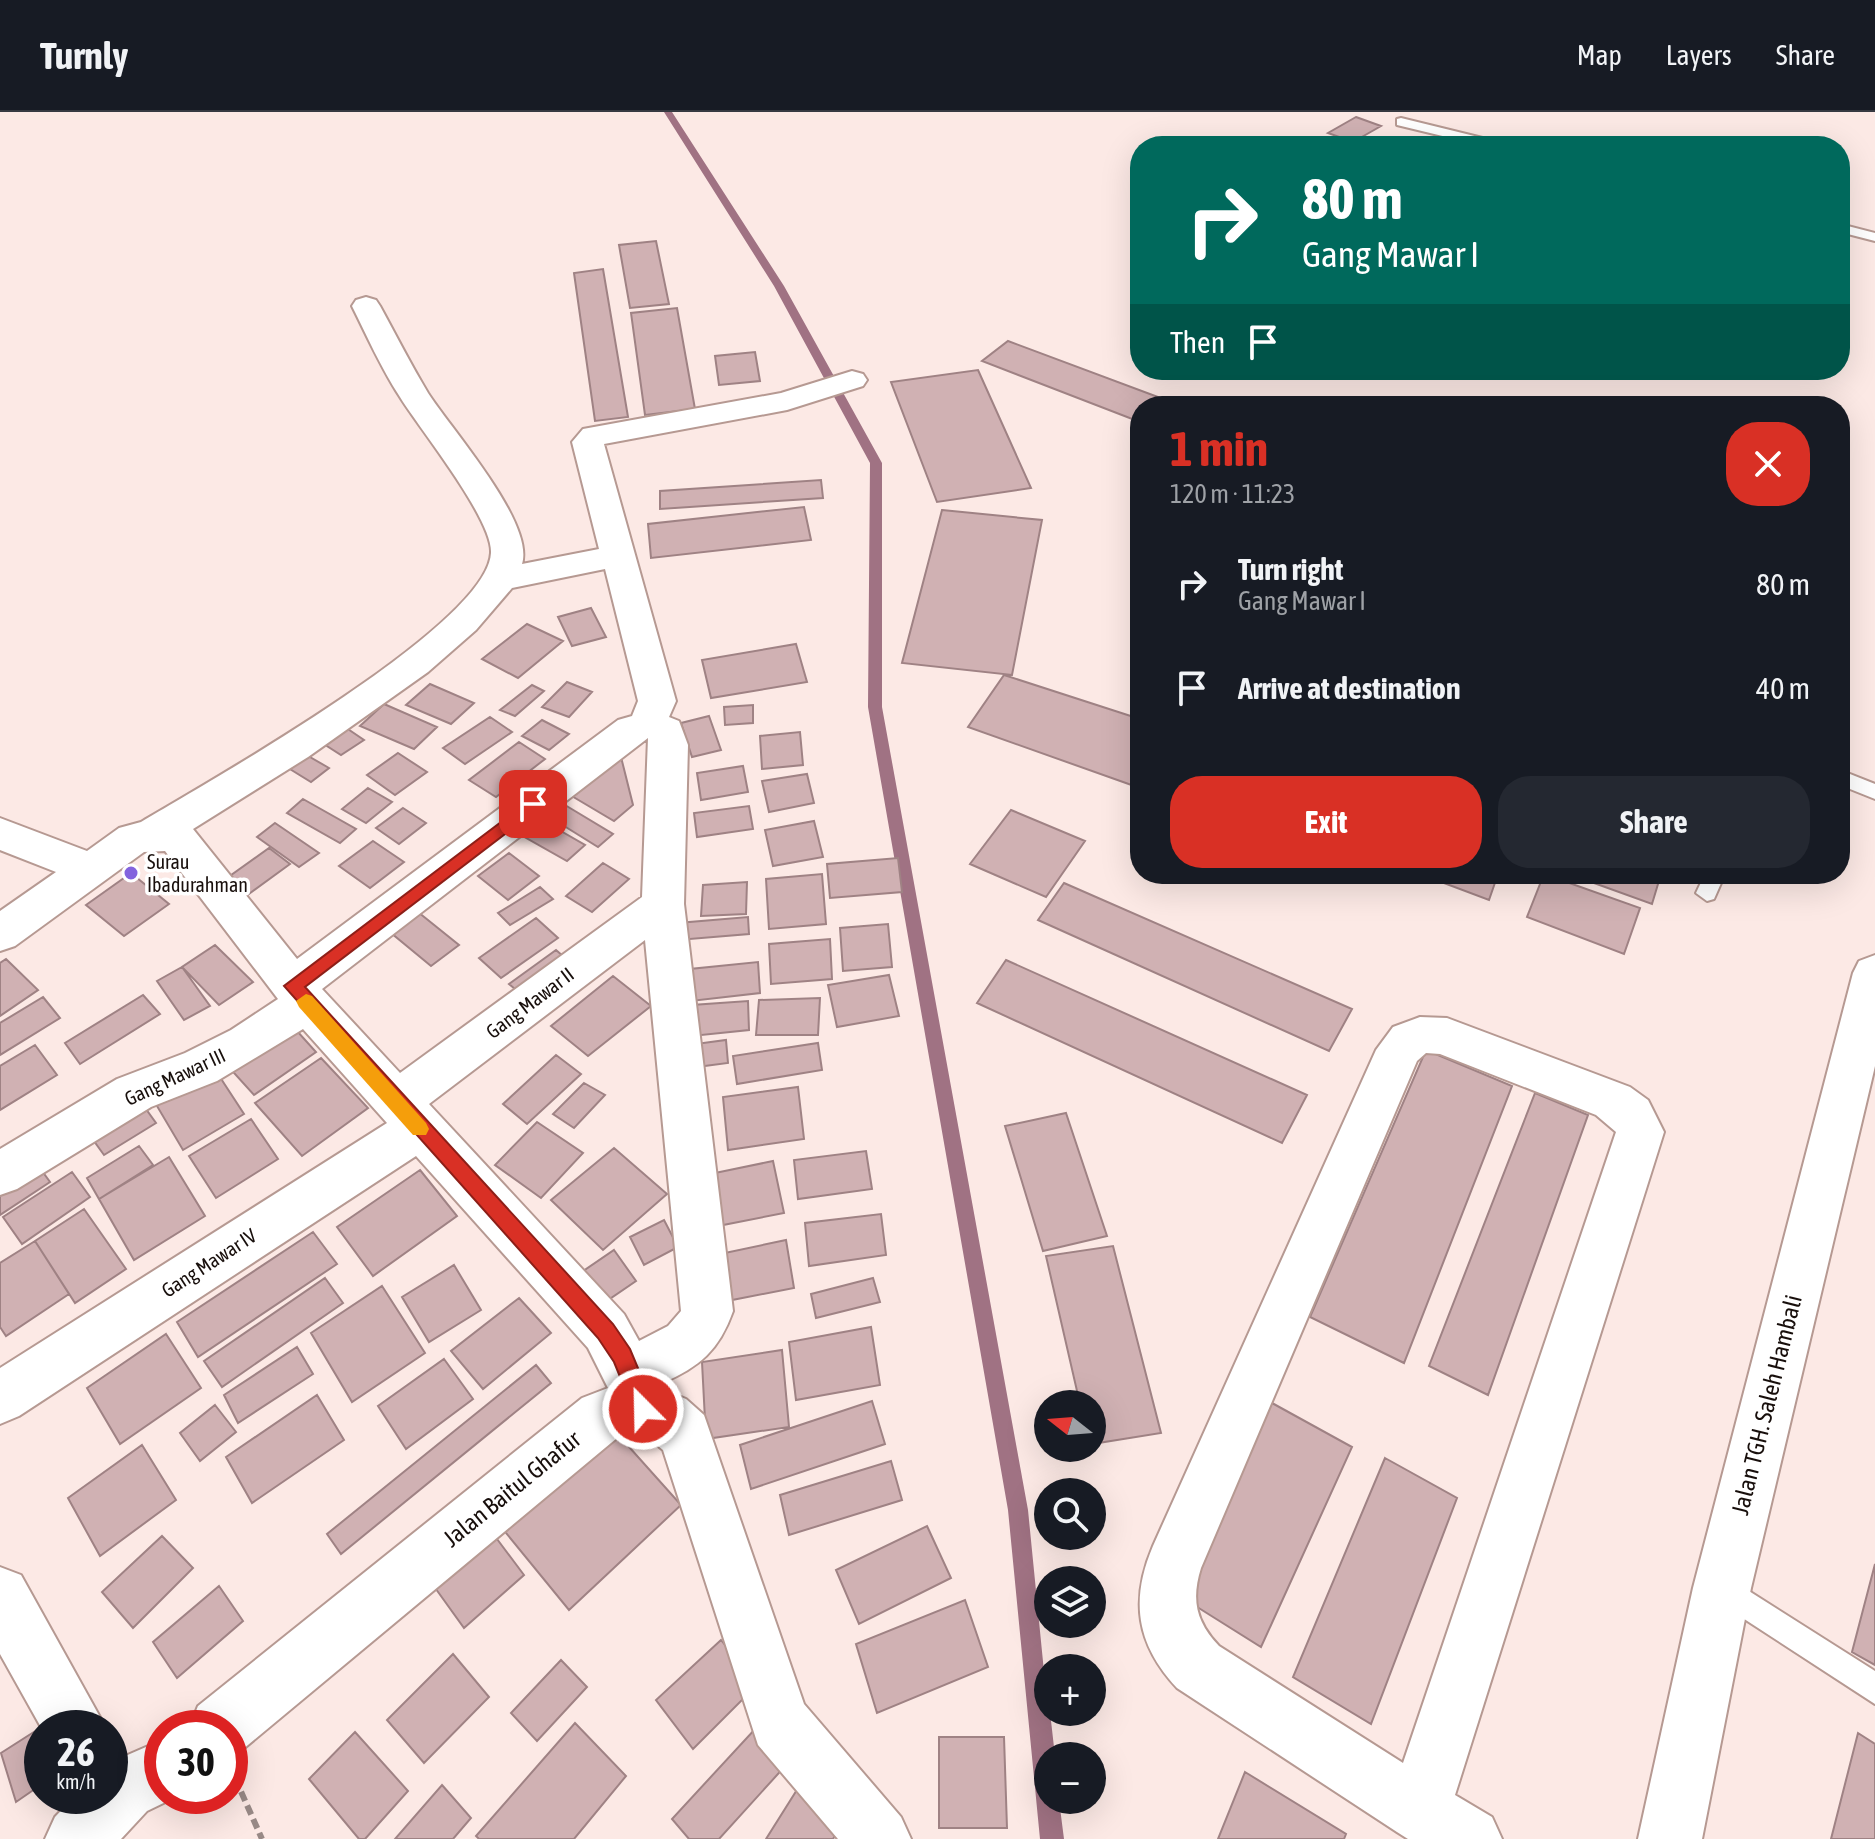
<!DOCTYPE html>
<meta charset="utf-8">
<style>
:root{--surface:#171b24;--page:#242831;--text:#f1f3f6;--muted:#9ea1a6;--line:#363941;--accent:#d93025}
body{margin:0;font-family:"Asap Condensed",sans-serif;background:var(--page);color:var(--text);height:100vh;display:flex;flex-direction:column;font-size:30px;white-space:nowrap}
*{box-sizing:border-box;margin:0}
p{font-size:26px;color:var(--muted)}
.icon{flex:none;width:44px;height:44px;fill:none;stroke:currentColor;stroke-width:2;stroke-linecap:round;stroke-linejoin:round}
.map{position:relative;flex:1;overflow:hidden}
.details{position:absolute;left:1130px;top:284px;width:720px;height:488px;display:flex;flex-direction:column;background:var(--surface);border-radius:32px;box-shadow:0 8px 32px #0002}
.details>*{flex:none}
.top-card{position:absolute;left:1130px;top:24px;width:720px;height:244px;border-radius:32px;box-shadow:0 8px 32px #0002;background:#00695c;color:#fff;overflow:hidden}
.needle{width:52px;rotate:287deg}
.tools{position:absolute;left:1034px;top:1278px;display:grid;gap:16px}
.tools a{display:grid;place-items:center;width:72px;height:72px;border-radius:50%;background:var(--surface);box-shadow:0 8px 32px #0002;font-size:40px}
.speed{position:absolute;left:24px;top:1598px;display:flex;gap:16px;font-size:40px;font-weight:700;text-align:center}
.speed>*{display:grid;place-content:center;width:104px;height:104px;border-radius:50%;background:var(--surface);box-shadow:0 8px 32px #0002;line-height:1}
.speed small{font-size:20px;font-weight:400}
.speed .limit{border:12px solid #d22;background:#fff;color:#111}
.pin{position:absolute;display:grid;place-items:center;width:68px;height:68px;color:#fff;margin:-34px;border-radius:16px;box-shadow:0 4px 12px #0006}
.me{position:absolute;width:88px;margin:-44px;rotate:337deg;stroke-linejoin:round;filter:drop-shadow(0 0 6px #0008)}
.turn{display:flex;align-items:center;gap:28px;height:168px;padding:0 40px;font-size:36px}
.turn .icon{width:104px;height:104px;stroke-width:2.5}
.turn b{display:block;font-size:56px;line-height:68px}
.then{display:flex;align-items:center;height:76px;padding:0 40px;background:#0003;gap:16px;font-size:30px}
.round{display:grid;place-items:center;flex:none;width:84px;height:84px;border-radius:32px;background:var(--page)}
.summary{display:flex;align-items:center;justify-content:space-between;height:136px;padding:0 40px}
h1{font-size:48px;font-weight:700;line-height:60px;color:var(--accent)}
.button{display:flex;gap:16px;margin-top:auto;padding:16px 40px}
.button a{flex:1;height:92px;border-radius:32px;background:var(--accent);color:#fff;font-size:32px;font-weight:700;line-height:92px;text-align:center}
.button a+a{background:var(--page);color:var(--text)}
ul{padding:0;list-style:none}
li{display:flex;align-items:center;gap:24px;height:104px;padding:0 40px}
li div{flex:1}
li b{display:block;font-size:30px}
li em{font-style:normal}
header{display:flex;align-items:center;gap:48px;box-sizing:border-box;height:112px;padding:0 40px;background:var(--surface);border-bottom:2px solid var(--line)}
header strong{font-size:38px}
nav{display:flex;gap:44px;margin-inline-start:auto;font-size:28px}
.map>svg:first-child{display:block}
</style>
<header>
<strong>Turnly</strong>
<nav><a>Map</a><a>Layers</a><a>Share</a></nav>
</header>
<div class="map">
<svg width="1875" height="1727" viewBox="0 0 1875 1727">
<rect width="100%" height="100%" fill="#fce9e5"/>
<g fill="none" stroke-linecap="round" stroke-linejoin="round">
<path fill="#a07283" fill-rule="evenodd" d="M664 0H672L784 174 882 351V595L1028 1398 1048 1600H1050L1055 1644H1048V1688H1059L1064 1727H1040L1008 1398 868 595 870 351 774 174Z"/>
</g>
<path fill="#d0b1b3" stroke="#9f8284" stroke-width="2" d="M1356 5 1381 14 1353 30 1328 21Z
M656 129 669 192 630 196 619 133Z
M603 157 628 305 595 309 574 161Z
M677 196 695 297 645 303 631 201Z
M1008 229 1182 294H1140V310L982 249Z
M755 240 760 269 719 273 715 244Z
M978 258 1031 376 937 390 891 270Z
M821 368 823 386 660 397V379Z
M804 395 811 428 651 446 648 412Z
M942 398 1042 408 1012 563 902 551Z
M591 496 606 525 572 534 558 505Z
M527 512 563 529 518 566 482 547Z
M796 532 807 570 711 586 702 548Z
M1004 563 1140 607V676L968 615Z
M567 570 592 580 569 605 542 595Z
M430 572 474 591 451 612 406 593Z
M532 573 544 579 515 604 500 598Z
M384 592 437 615 414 637 360 614Z
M753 593V611L725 613 724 595Z
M709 604 721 638 692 645 681 611Z
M490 605 512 620 465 652 443 636Z
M542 608 569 622 549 638 522 624Z
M339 611 364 628 341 643 316 627Z
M800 620 803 653 762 657 760 624Z
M519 630 545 647 496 685 469 668Z
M303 641 329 656 311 670 285 654Z
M398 641 427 660 395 683 367 663Z
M620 641 633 693 614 709 565 680Z
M743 654 748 680 701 688 697 661Z
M807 662 814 691 769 700 762 669Z
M368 676 392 690 366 711 342 697Z
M303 687 356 717 340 731 287 701Z
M555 687 613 722 598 735 540 699Z
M749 694 753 717 697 725 694 701Z
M403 696 426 711 399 732 376 716Z
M1011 698 1085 729 1046 785 970 752Z
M533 703 585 733 567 749 514 719Z
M814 709 823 745 773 754 765 718Z
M275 711 319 741 299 755 257 725Z
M373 729 404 750 370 776 339 754Z
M269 736 290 752 242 787 220 771Z
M509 741 539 764 508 788 478 764Z
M898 746 902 780 830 786 827 752Z
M603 751 629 767 592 800 566 784Z
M131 761 169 792 124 824 86 793Z
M822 762 826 812 769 817 766 767Z
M1420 762H1498L1489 788Z
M1544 762 1640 796 1624 842 1527 805Z
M1569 762H1661L1652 792Z
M747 770 746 802 701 804 703 773Z
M1064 771 1352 897 1329 939 1038 808Z
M540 775 553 787 510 813 498 801Z
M413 796 459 833 431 854 385 816Z
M748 805 749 822 678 828V811Z
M536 806 558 826 501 866 479 846Z
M888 812 892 855 843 859 840 816Z
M830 827 832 867 771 872 769 832Z
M215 833 253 870 219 893 182 855Z
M556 838 572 852 527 887 509 872Z
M6 847 38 878 0 904V851Z
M1006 848 1307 983 1282 1031 977 891Z
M758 850 760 881 691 889 690 857Z
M182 855 210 894 184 908 157 869Z
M889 863 899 904 837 915 828 873Z
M613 864 651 894 588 944 551 914Z
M143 883 160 902 80 952 65 931Z
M43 885 60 906 0 943V911Z
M820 886 818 923H756L759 888Z
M748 889 749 918 692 924V893Z
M288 909 316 940 254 983 225 951Z
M726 928 728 951 689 956 688 933Z
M818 931 822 958 737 972 733 944Z
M35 933 57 963 0 998V954Z
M1426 938 1512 974 1404 1251 1310 1205Z
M556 943 581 962 527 1012 503 992Z
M321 946 368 996 302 1044 255 991Z
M214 956 244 1002 183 1038 154 989Z
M584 971 605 983 574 1016 553 1002Z
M798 975 804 1027 728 1038 723 985Z
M1535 981 1588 1003 1488 1283 1429 1254Z
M138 986 156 1011 104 1043 86 1018Z
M1066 1001 1107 1124 1043 1139 1005 1014Z
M251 1007 278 1047 216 1086 189 1044Z
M537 1010 583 1041 541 1086 495 1053Z
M139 1034 153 1053 99 1087 87 1066Z
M614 1036 667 1082 603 1138 551 1088Z
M866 1039 872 1077 798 1087 794 1048Z
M169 1045 205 1104 134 1148 99 1087Z
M773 1049 784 1101 718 1114 710 1062Z
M37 1052 50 1070 0 1103V1078Z
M420 1058 457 1104 373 1164 337 1115Z
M72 1060 90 1085 22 1132 3 1105Z
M84 1097 126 1157 75 1191 35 1129Z
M881 1102 886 1143 809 1154 805 1111Z
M664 1108 678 1135 644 1153 630 1125Z
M313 1120 337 1152 198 1245 177 1210Z
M786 1128 794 1176 727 1189 720 1142Z
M35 1129 69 1182 6 1224 0 1215V1151Z
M1113 1134 1161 1321 1092 1332V1292H1080L1046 1144Z
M614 1138 636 1169 592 1199 570 1168Z
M454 1153 481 1198 429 1230 402 1185Z
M325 1166 343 1191 222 1275 204 1249Z
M873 1166 880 1190 816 1206 811 1182Z
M382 1174 425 1241 352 1290 311 1221Z
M519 1186 551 1221 483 1277 451 1239Z
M871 1215 880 1273 796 1288 789 1230Z
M166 1222 201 1276 120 1332 87 1276Z
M297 1235 313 1262 238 1311 224 1283Z
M782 1238 789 1315 706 1327 702 1250Z
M444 1247 473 1287 406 1337 378 1294Z
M536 1253 551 1271 341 1442 327 1422Z
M317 1283 344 1328 252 1391 226 1345Z
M872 1289 885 1332 751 1377 740 1333Z
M1272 1291 1352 1335 1261 1535 1178 1483Z
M215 1293 236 1320 200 1349 180 1321Z
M613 1317 681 1393 569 1498 502 1416Z
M142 1333 176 1388 100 1444 68 1386Z
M1385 1346 1457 1386 1371 1612 1293 1565Z
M891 1349 902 1388 789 1423 780 1383Z
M927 1414 951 1466 859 1512 836 1458Z
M488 1415 524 1463 464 1516 428 1466Z
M162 1424 193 1456 133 1516 102 1480Z
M1875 1452V1553L1852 1540Z
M219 1474 243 1509 177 1566 153 1530Z
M965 1488 988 1555 877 1601 856 1532Z
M721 1528 757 1573 693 1637 656 1588Z
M453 1542 489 1585 424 1651 387 1608Z
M561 1548 587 1575 537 1629 511 1601Z
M62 1602 42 1616V1672L16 1690 1 1641Z
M575 1611 626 1664 574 1727H479L476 1724Z
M756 1616 787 1652 719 1727H689L672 1707Z
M355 1620 408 1679 365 1727H359L309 1667Z
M1858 1621 1875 1632V1727H1831Z
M939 1625H1004L1007 1716H939Z
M1245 1660 1346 1722 1344 1727H1218Z
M442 1673 471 1706 453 1727H395Z
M800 1673 844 1708 833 1727H766Z"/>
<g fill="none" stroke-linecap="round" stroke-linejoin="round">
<defs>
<path id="service" d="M1401 6 1503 31 1505 34H1484L1397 13V7Z
M1840 112 1875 121V129L1840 120Z
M1840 658 1875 672V687L1840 673Z
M1705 762H1725L1714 787 1707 789 1696 781Z
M1722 1462 1875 1559V1592L1712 1486 1708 1476 1712 1466Z"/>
<path id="minor" d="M366 185 376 188 380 194C396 223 411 253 428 281 451 317 535 411 522 452L599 437 572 330 583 317 781 281 852 259 863 262 867 268 863 274 787 298 604 332 676 589 669 605 679 609 688 633 684 792 733 1199C719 1238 700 1255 662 1271L664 1278 686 1287 704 1303 804 1592 901 1705 911 1727H838L758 1633 663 1338 646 1324 617 1326 242 1638 230 1642V1616H189L198 1594 582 1286 608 1276 588 1236 416 1044 19 1304 0 1312V1256L387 1011 303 917 217 969 151 995 17 1077 0 1083V1037L117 967 185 941 231 918 278 887 165 739 144 740 15 834 0 839V799L56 760 0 738V706L87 739 119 716 141 710C206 671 487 514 491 441 493 407 419 316 400 285 381 256 367 224 352 194L356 188ZM605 457 638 589 632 604 618 608 297 847 193 717 308 645 428 560 476 518 512 476ZM648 626 642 785 400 961 322 877ZM645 828 681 1199 668 1214 639 1229 624 1202 429 992Z
M1420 905 1447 906 1630 975 1648 988 1664 1020 1455 1683 1492 1705 1502 1727H1408L1397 1720 1177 1576C1136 1532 1130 1488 1153 1434L1376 938 1393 915ZM1426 941 1440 942 1596 1003 1616 1020 1403 1651 1219 1534C1196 1510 1191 1488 1201 1456L1417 949Z
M0 1455 21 1463 106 1616 42 1617 0 1542Z
M162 1628V1684H178L147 1699 121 1727H45L55 1705 75 1684H110V1640L123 1645Z"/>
<path id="trunk" d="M1875 843V954L1751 1476 1702 1727H1638L1693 1476 1853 861 1859 849Z"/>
</defs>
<use href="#service" stroke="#b69992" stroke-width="4"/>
<use href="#minor" stroke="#b69992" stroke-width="4"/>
<use href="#trunk" stroke="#b69992" stroke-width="4"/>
<path stroke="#988986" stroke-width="6" stroke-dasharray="10 5" stroke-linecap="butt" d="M235 1666 262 1727"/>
<use href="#service" fill="#fff" fill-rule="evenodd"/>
<use href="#minor" fill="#fff" fill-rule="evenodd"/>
<use href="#trunk" fill="#fff" fill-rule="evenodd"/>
</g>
<path fill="#d93025" stroke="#8d1f18" stroke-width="2" d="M533 686 541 692 539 696 305 875 613 1212 630 1237 655 1297 651 1304 643 1307 636 1304 614 1250 598 1226 284 874Z"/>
<path fill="#f59e0b" d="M306 882 312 884 426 1011 429 1017 426 1023H413L299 895 296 889Z"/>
<circle fill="#8363de" stroke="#fff" stroke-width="3" cx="131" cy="761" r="8"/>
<g text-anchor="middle" stroke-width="7" stroke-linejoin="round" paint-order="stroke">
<g font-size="20" fill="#180f0c" stroke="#fff" text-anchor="start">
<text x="147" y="757">Surau<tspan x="147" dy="23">Ibadurahman</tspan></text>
</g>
<g font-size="20" fill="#180f0c" stroke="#fff">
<text transform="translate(530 891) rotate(-37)" y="7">Gang Mawar II</text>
<text transform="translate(175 965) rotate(-25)" y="7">Gang Mawar III</text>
<text transform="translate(209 1151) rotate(-33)" y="7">Gang Mawar IV</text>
</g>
<g font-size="24" fill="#180f0c" stroke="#fff">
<text transform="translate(1767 1293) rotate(-76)" y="8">Jalan TGH. Saleh Hambali</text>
<text transform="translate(512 1377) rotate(-39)" y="8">Jalan Baitul Ghafur</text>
</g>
</g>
</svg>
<div class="tools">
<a><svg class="needle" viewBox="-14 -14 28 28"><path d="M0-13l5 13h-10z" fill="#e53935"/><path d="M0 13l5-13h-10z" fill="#9ea1a6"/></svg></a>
<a><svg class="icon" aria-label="search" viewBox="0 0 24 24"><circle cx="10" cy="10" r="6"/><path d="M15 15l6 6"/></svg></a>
<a><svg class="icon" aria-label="layers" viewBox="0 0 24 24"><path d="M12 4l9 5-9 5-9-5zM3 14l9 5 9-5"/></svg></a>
<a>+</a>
<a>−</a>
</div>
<div class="speed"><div>26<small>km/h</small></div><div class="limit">30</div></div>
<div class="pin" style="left:533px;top:692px;background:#d93025"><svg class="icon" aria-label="arrive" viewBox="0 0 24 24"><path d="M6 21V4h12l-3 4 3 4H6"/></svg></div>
<svg class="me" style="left:643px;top:1297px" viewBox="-20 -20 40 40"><circle r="17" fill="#d93025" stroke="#fff" stroke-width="3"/><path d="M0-11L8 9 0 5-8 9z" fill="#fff"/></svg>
<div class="top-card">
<div class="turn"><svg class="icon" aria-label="right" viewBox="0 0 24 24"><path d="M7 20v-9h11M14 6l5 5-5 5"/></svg><div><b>80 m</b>Gang Mawar I</div></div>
<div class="then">Then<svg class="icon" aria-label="arrive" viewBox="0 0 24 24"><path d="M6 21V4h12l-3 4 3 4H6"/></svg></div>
</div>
<section class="details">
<div class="summary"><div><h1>1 min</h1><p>120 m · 11:23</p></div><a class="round" style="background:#d93025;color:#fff"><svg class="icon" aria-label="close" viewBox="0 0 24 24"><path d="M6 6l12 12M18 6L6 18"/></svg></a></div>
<ul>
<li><svg class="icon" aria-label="right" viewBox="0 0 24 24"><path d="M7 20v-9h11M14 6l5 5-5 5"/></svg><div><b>Turn right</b><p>Gang Mawar I</p></div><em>80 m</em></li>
<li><svg class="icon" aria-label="arrive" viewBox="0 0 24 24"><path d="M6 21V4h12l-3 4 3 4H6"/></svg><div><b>Arrive at destination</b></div><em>40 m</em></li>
</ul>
<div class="button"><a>Exit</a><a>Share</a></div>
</section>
</div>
